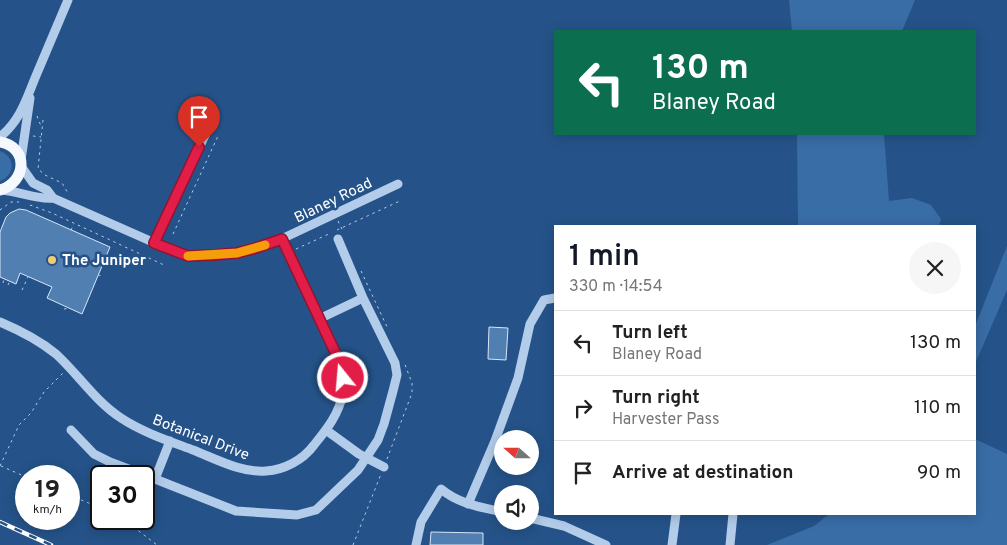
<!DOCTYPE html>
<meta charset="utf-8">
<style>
:root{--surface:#fff;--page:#f6f6f6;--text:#222;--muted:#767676;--line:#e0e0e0;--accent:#111827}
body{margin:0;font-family:Overpass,sans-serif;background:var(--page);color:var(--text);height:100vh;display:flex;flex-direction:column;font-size:19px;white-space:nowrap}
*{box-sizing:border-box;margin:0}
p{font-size:16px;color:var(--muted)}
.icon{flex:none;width:28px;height:28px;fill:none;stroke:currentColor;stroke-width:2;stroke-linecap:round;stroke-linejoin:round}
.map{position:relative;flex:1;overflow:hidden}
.sheet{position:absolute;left:554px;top:225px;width:422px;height:290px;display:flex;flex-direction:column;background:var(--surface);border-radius:0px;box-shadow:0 2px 12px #0003}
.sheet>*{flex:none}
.top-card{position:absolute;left:554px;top:30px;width:422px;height:105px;border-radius:0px;box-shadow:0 2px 12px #0003;background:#0b6e4f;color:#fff;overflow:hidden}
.needle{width:32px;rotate:291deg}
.controls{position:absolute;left:494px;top:430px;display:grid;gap:10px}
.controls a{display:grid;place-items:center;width:45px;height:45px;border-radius:50%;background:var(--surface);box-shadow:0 2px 12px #0003;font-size:25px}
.speed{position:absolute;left:15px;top:465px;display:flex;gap:10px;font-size:25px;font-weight:700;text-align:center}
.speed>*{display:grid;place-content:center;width:65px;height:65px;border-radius:50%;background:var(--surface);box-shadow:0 2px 12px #0003;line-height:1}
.speed small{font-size:12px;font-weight:400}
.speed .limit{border:2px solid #111;border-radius:8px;background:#fff;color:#111}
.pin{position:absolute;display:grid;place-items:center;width:42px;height:42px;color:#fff;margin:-51px -21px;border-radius:50% 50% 50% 0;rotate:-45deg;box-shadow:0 0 5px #0007}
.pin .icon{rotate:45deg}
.me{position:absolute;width:55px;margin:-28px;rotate:343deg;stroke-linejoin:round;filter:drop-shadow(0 0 4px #0008)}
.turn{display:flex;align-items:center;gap:18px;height:105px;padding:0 15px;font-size:22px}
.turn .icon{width:65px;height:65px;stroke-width:2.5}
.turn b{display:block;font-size:35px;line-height:42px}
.round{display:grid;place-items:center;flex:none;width:52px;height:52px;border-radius:26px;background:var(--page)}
.overview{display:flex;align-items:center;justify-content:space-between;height:85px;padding:0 15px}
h1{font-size:30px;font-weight:600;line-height:38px;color:var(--accent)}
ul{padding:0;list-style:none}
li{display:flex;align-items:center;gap:15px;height:65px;padding:0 15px;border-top:1px solid var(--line)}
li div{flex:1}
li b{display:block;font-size:19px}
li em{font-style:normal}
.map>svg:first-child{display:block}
</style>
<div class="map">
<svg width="1007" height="545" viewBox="0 0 1007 545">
<rect width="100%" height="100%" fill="#255389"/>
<path fill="#396da6" d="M789 0H915L902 31H792Z
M797 134H884L889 201 912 198 931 205 941 219 939 226H798Z
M0 151C16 157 15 175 0 181Z
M1007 246V290L975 364V326Z
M975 439 1007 454V545H767L814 526 829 514H975Z"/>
<path fill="#517fb2" stroke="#d6e6f7" d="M19 209 26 210 110 247 82 314 47 298 52 287 20 273 16 284 0 277V232L6 217 10 213Z
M489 327 508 328 506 360 488 359Z
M431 532 483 533V545H430Z"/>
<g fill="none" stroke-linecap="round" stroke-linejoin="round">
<path stroke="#b2ccea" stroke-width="1" stroke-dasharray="2.5 4" stroke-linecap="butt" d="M37 116 41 126
M43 120 38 169 45 175 62 183 69 195
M33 136 41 137
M30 205 52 213 164 265
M0 210 11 202H19
M338 221 343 231
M71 230 74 224
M337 230 402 200
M173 234 218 136
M296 249 331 233
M361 271 388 329
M98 275 102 276
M3 283 4 279
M8 285 10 281
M22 290 28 277
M64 309 69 308
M387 459 412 393V383L404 362
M0 466 19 425 31 413 44 392 63 373
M1 466 26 477
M69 495 101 508
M123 519 157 545
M353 545 381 474"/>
<path stroke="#b2ccea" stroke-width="9" d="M0 137C22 119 27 96 38 71 48 47 58 24 68 0
M21 160 30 98
M21 166 33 183 47 190 53 198 173 251 187 256 214 255 237 253 273 243 398 184
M1 190C19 191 36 200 53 198
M338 239 363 298
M154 243 207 131
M0 322C19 330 40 341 56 354 78 374 95 401 121 418 142 432 169 441 193 450 216 459 241 473 266 471 284 470 303 460 314 445 327 429 339 414 343 393 348 365 327 335 315 311 304 287 293 263 282 239
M71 430 94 454 110 462 155 479 170 441
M326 430 359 454 384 467
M155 479 236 511 297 515 316 510 358 470 378 440 384 424 393 391 397 375 395 363 363 298 319 319
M468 504 495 441 518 378 530 324 544 300 555 298
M530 518 564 526 606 545
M416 545 421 522 441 489C459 504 480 507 502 512
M672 545 676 514
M730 545 733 514"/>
<path stroke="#f5f9fe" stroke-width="11" d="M0 142C29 147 27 182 0 190"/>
<defs>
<path id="rail" d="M0 522 51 545"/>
</defs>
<use href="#rail" stroke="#fff" stroke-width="4.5"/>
<use href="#rail" stroke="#255389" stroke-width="2.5" stroke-dasharray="8" stroke-linecap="butt"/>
</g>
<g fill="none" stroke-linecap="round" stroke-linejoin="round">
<defs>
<path id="route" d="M199 147 154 243 188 256 214 255 237 253 256 248 282 239 335 352 343 378"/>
</defs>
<use href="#route" stroke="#92132f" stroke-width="12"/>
<use href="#route" stroke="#e11d48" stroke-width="9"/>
<path stroke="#f59e0b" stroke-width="9" d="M188 256 237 253 265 245"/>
</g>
<circle fill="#f3cc76" stroke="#255389" stroke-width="2" cx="52" cy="260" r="5"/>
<g text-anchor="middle" stroke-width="5" stroke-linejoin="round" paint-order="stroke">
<g font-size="15" fill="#fff" stroke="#255389">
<text transform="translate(333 200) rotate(-26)" y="5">Blaney Road</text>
<text transform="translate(201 437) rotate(21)" y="5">Botanical Drive</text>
</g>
<g font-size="15" font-weight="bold" fill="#fff" stroke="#255389" text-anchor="start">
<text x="62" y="265">The Juniper</text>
</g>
</g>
</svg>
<div class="controls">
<a><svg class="needle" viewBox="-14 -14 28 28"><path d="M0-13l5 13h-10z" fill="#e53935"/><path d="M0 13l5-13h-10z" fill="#767676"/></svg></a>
<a><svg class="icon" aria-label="sound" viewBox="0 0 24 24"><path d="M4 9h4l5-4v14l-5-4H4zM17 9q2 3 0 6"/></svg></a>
</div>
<div class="speed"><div>19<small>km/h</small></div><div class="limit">30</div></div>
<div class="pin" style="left:199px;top:147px;background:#d93025"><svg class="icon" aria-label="arrive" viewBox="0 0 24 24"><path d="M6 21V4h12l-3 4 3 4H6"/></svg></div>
<svg class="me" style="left:343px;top:378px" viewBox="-20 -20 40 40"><circle r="17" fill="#e11d48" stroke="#fff" stroke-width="3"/><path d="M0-11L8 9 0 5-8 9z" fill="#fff"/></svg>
<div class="top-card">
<div class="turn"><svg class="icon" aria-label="left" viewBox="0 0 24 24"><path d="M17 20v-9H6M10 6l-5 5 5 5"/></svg><div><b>130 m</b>Blaney Road</div></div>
</div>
<section class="sheet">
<div class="overview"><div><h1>1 min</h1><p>330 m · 14:54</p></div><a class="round"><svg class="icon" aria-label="close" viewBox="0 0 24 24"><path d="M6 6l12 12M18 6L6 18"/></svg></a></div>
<ul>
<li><svg class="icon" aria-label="left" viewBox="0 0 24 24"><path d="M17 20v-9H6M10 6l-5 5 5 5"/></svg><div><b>Turn left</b><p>Blaney Road</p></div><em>130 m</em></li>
<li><svg class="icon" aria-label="right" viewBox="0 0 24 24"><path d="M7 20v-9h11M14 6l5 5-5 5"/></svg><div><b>Turn right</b><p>Harvester Pass</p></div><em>110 m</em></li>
<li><svg class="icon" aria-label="arrive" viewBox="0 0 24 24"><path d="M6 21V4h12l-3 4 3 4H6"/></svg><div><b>Arrive at destination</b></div><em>90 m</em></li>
</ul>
</section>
</div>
